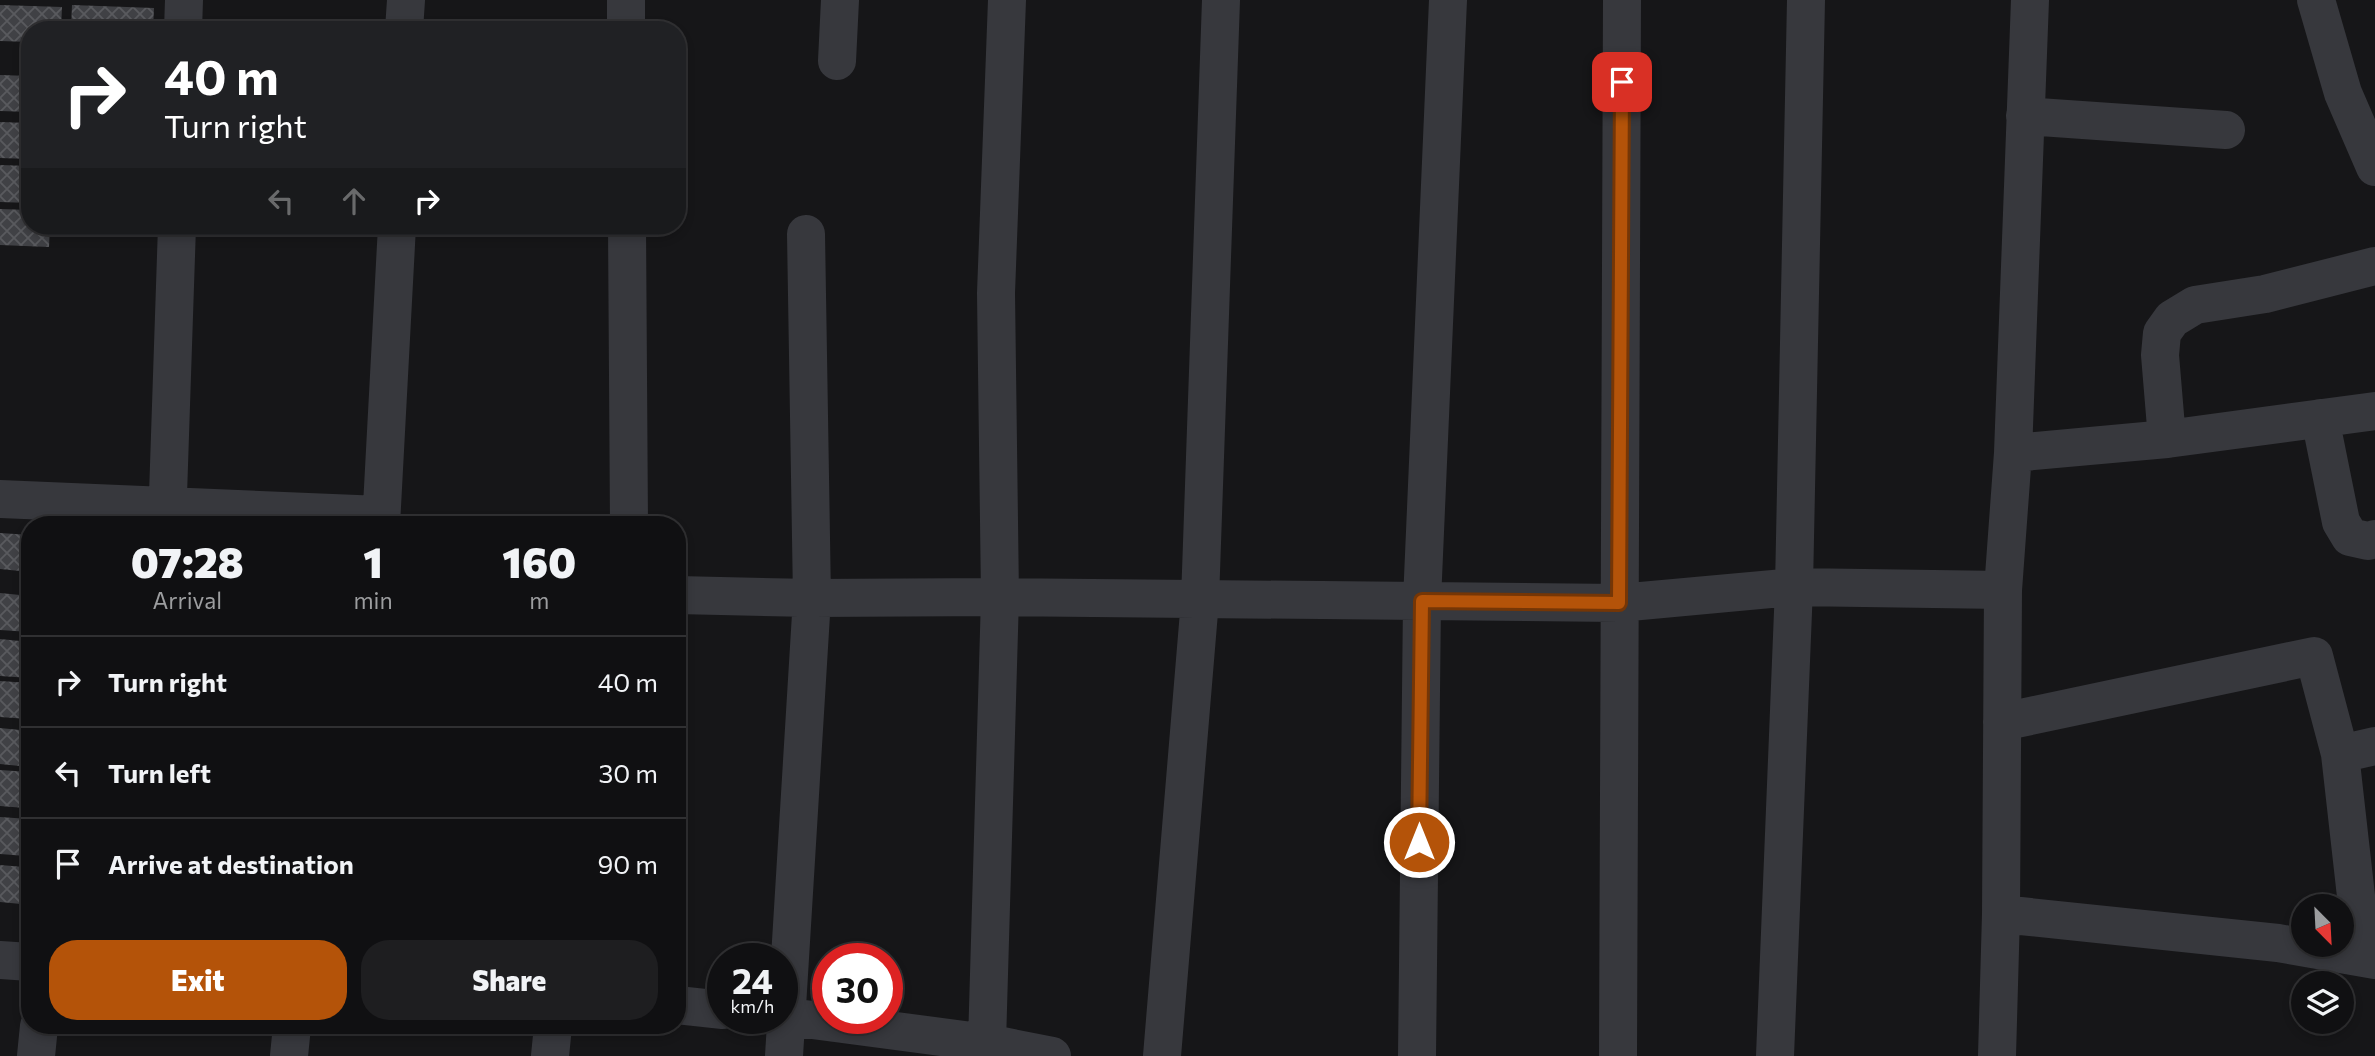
<!DOCTYPE html>
<style>
:root{--surface:#101012;--page:#1e1e20;--text:#f1f3f6;--muted:#9c9d9f;--line:#303032;--accent:#b45309}
body{margin:0;font-family:Commissioner,sans-serif;background:var(--page);color:var(--text);height:100vh;display:flex;flex-direction:column;font-size:26px;white-space:nowrap}
*{box-sizing:border-box;margin:0}
p{font-size:23px;color:var(--muted)}
.icon{flex:none;width:38px;height:38px;fill:none;stroke:currentColor;stroke-width:2;stroke-linecap:round;stroke-linejoin:round}
.map{position:relative;flex:1;overflow:hidden}
.panel{position:absolute;left:21px;top:516px;width:665px;height:518px;display:flex;flex-direction:column;background:var(--surface);border-radius:28px;box-shadow:0 4px 10px #0003,0 0 0 2px var(--line)}
.panel>*{flex:none}
.hud{position:absolute;left:21px;top:21px;width:665px;height:214px;border-radius:28px;box-shadow:0 4px 10px #0003,0 0 0 2px var(--line);background:#202124;color:#fff;overflow:hidden}
.needle{width:46px;rotate:156deg}
.tools{position:absolute;left:2291px;top:894px;display:grid;gap:14px}
.tools a{display:grid;place-items:center;width:63px;height:63px;border-radius:50%;background:var(--surface);box-shadow:0 4px 10px #0003,0 0 0 2px var(--line);font-size:35px}
.speed{position:absolute;left:707px;top:943px;display:flex;gap:14px;font-size:35px;font-weight:700;text-align:center}
.speed>*{display:grid;place-content:center;width:91px;height:91px;border-radius:50%;background:var(--surface);box-shadow:0 4px 10px #0003,0 0 0 2px var(--line);line-height:1}
.speed small{font-size:18px;font-weight:400}
.speed .limit{border:10px solid #d22;background:#fff;color:#111}
.pin{position:absolute;display:grid;place-items:center;width:60px;height:60px;color:#fff;margin:-30px;border-radius:14px;box-shadow:0 4px 10px #0006}
.me{position:absolute;width:77px;margin:-38px;rotate:0deg;stroke-linejoin:round;filter:drop-shadow(0 0 5px #0008)}
.turn{display:flex;align-items:center;gap:24px;height:147px;padding:0 28px;font-size:32px}
.turn .icon{width:91px;height:91px;stroke-width:2.5}
.turn b{display:block;font-size:49px;line-height:60px}
.lanes{display:flex;align-items:center;height:66px;padding:0 28px;background:#0003;justify-content:center;gap:35px;direction:ltr}
.lanes .off{opacity:.35}
.eta{display:flex;justify-content:space-evenly;align-items:center;height:119px;text-align:center}
.eta b{font-size:42px;font-weight:800;line-height:49px}
.action{display:flex;gap:14px;margin-top:auto;padding:14px 28px}
.action a{flex:1;height:80px;border-radius:28px;background:var(--accent);color:#fff;font-size:28px;font-weight:800;line-height:80px;text-align:center}
.action a+a{background:var(--page);color:var(--text)}
ul{padding:0;list-style:none}
li{display:flex;align-items:center;gap:21px;height:91px;padding:0 28px;border-top:2px solid var(--line)}
li div{flex:1}
li b{display:block;font-size:26px}
li em{font-style:normal}
.map>svg:first-child{display:block}
</style>
<div class="map">
<svg width="2375" height="1056" viewBox="0 0 2375 1056">
<defs>
<pattern id="building-cross-hatch" width="8" height="8" patternUnits="userSpaceOnUse" patternTransform="scale(1.75)"><rect width="8" height="8" fill="#404145"/><path d="M0 0l8 8M0 8l8-8" fill="none" stroke="#595a5e"/></pattern>
</defs>
<rect width="100%" height="100%" fill="#161618"/>
<path fill="url(#building-cross-hatch)" d="M0 5 62 7 61 30H30V42L0 41Z
M72 5 154 8 153 30H71Z
M0 75 30 76V112L0 111Z
M0 122 30 123V159L0 158Z
M0 165 30 166V203L0 202Z
M0 209 30 210V226H50L49 247 0 245Z
M0 533 30 535V572L0 569Z
M0 593 30 596V632L0 630Z
M0 639 30 642V678L0 676Z
M0 681 30 683 28 719 0 717Z
M0 728 30 731V767L0 764Z
M0 770 29 772 25 808 0 806Z
M0 817 29 819 26 856 0 854Z
M0 865 24 867 21 904 0 902Z"/>
<g fill="none" stroke-linecap="round" stroke-linejoin="round">
<path stroke="#37383d" stroke-width="38" d="M626 0V30
M2316 0 2343 93 2375 167
M183 30 184 0
M404 30 406 0
M837 61 840 0
M2025 116 2226 130
M627 226 629 525
M2320 418 2341 522 2350 537 2368 541 2375 539
M2167 439 2160 355 2162 333 2172 319 2195 305 2265 294 2375 266
M2013 453 2167 439 2375 411
M0 499 381 515
M167 525 177 226
M381 525 397 226
M677 595 812 598 1000 597 1619 603 1794 587 2003 590
M2002 722 2314 656 2340 754 2363 958
M2340 754 2375 746
M2001 914 2278 943 2375 960
M0 960 30 962
M677 1005 723 1010
M782 1016 987 1043 1052 1056
M987 1043 1000 597 996 293 1007 0
M36 1056 39 1026
M289 1056 292 1026
M550 1056 553 1026
M784 1056 812 598 806 234
M1162 1056 1200 600 1221 0
M1417 1056 1422 601 1448 0
M1618 1056 1622 0
M1775 1056 1794 587 1806 0
M1997 1056 2001 914 2003 590 2013 453 2030 0"/>
</g>
<g fill="none" stroke-linecap="round" stroke-linejoin="round">
<defs>
<path id="route" d="M1419 842 1422 601 1619 603 1622 82"/>
</defs>
<use href="#route" stroke="#753606" stroke-width="18"/>
<use href="#route" stroke="#b45309" stroke-width="12"/>
</g>
</svg>
<div class="tools">
<a><svg class="needle" viewBox="-14 -14 28 28"><path d="M0-13l5 13h-10z" fill="#e53935"/><path d="M0 13l5-13h-10z" fill="#9c9d9f"/></svg></a>
<a><svg class="icon" aria-label="layers" viewBox="0 0 24 24"><path d="M12 4l9 5-9 5-9-5zM3 14l9 5 9-5"/></svg></a>
</div>
<div class="speed"><div>24<small>km/h</small></div><div class="limit">30</div></div>
<div class="pin" style="left:1622px;top:82px;background:#d93025"><svg class="icon" aria-label="arrive" viewBox="0 0 24 24"><path d="M6 21V4h12l-3 4 3 4H6"/></svg></div>
<svg class="me" style="left:1419px;top:842px" viewBox="-20 -20 40 40"><circle r="17" fill="#b45309" stroke="#fff" stroke-width="3"/><path d="M0-11L8 9 0 5-8 9z" fill="#fff"/></svg>
<div class="hud">
<div class="turn"><svg class="icon" aria-label="right" viewBox="0 0 24 24"><path d="M7 20v-9h11M14 6l5 5-5 5"/></svg><div><b>40 m</b>Turn right</div></div>
<div class="lanes"><svg class="icon off" aria-label="left" viewBox="0 0 24 24"><path d="M17 20v-9H6M10 6l-5 5 5 5"/></svg><svg class="icon off" aria-label="ahead" viewBox="0 0 24 24"><path d="M12 20V5M6 11l6-6 6 6"/></svg><svg class="icon" aria-label="right" viewBox="0 0 24 24"><path d="M7 20v-9h11M14 6l5 5-5 5"/></svg></div>
</div>
<section class="panel">
<div class="eta">
<div><b>07:28</b><p>Arrival</p></div>
<div><b>1</b><p>min</p></div>
<div><b>160</b><p>m</p></div>
</div>
<ul>
<li><svg class="icon" aria-label="right" viewBox="0 0 24 24"><path d="M7 20v-9h11M14 6l5 5-5 5"/></svg><div><b>Turn right</b></div><em>40 m</em></li>
<li><svg class="icon" aria-label="left" viewBox="0 0 24 24"><path d="M17 20v-9H6M10 6l-5 5 5 5"/></svg><div><b>Turn left</b></div><em>30 m</em></li>
<li><svg class="icon" aria-label="arrive" viewBox="0 0 24 24"><path d="M6 21V4h12l-3 4 3 4H6"/></svg><div><b>Arrive at destination</b></div><em>90 m</em></li>
</ul>
<div class="action"><a>Exit</a><a>Share</a></div>
</section>
</div>
